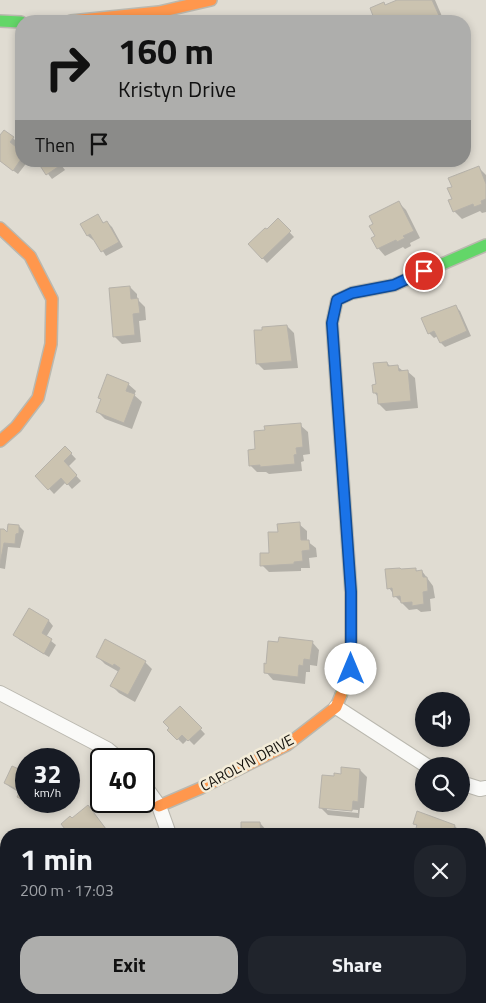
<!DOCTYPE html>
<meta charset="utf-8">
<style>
:root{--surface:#171b24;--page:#20242c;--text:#f1f3f6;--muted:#9ea1a6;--accent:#aeaeac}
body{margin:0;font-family:"Titillium Web",sans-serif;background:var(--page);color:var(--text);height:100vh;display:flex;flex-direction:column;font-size:19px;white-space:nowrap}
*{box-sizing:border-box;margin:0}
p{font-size:16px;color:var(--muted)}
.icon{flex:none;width:28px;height:28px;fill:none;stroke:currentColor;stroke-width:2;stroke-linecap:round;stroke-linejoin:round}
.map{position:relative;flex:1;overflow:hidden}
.drawer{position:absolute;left:0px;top:828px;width:486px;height:176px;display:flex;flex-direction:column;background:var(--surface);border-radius:20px 20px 0 0;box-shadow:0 2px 8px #0003}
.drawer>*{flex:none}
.banner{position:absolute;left:15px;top:15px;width:456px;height:152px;border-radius:20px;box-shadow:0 2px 8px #0003;background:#aeaeac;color:#111;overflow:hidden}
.buttons{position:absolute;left:415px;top:692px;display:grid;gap:10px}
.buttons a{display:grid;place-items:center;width:55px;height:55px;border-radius:50%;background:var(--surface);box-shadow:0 2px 8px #0003;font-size:25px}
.speed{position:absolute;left:15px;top:748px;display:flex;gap:10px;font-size:25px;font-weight:700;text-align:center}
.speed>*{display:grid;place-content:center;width:65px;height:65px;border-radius:50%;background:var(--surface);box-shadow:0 2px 8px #0003;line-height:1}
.speed small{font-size:12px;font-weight:400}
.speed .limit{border:2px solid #111;border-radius:8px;background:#fff;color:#111}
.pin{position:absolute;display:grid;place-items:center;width:42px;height:42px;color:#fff;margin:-21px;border:2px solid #fff;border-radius:50%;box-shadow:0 1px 5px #0007}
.me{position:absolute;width:55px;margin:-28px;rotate:0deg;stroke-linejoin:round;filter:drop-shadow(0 0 4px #0008)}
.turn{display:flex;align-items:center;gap:18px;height:105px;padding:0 20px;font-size:22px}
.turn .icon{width:65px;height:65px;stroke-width:2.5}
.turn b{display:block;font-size:35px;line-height:42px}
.then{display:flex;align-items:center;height:48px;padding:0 20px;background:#0003;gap:10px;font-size:19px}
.round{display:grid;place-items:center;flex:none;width:52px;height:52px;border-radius:20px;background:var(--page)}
.overview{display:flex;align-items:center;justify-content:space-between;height:85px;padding:0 20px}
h1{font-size:30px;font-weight:700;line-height:38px}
.action{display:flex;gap:10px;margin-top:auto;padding:10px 20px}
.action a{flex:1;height:58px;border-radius:20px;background:var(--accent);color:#111;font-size:20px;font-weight:700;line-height:58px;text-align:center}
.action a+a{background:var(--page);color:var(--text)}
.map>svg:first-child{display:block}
</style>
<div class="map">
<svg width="486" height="1003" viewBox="0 0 486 1003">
<rect width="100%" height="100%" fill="#e0dcd2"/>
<path fill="#e3d4af" d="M0 880H6V998H66L67 1003H0Z"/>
<path fill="#0003" fill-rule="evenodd" d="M400 0H435L444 21H377L371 9 384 4 386 6Z
M0 137 13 138 18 143 14 147 21 153V161H28L18 174 0 161Z
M38 161H58L65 170 52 179Z
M478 167 486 175V212L482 213 480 211 462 219 454 211 450 201 453 200V187Z
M398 202 406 210 420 238 410 243 411 246 405 249 403 247 385 256 378 248 373 238 376 237 375 224Z
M98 216 104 224 107 222 112 227 123 247 106 256 95 239 93 240 88 236 82 225Z
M278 220 294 237 267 263 250 244Z
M130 287 137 294V299L145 307 146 320 139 321 141 342 122 344 114 336Z
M455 306 460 311 471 336 445 347 441 343 438 336 434 338 429 333Z
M287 326 294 333 298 368 264 370 257 363 264 331Z
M387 363 391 367H398L403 371H407L415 378 418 408 386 411 379 404 378 397 374 392Z
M128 384 136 391 134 395 142 402 132 429 105 419 98 412 102 400 100 398Z
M300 425 308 432 310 454 303 455 304 461 301 462 302 471 269 474 266 472H257L250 465Z
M65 447 76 459 68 467 81 481 72 489 66 482 54 494 37 476Z
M299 524 307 531V541L316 548 317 557 309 558 310 568H301V571L269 572 262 565 271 554 279 533Z
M19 526 24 531 20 548 8 547 5 569 0 568V530L8 534Z
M415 569 418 572 422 571 433 586 435 598 430 599 431 611 421 612 417 609 409 610 395 596 389 588Z
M30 610 49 621 53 626 46 637 56 645 49 657 20 640 15 635Z
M312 642 319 650 317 666 310 665V672H306L305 684 273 680 266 672 267 665Z
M98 657 145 662 152 669 135 702 119 693 112 686 119 672 105 664Z
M180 707 205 734 194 745 188 739 183 744 169 730Z
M26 768V801H36L34 806 23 801 19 796 20 793 10 787 5 783 24 773Z
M360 770 367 777 364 808H360L359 818 328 815 321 808 335 778ZM327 808 358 810V813L327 810Z
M92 811 110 834H71L72 819Z
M418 813 455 826 462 834H415L418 827 414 823Z
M260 823 267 831V834H242Z
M480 975 484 980 483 998 480 997Z"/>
<path fill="#cbc3b0" stroke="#b6b2aa" d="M397 0H432L441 20 375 21 370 8 384 2 385 5Z
M4 130 14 137 10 142 21 151V159L13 171 0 161V135Z
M37 161H58L61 165 46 175Z
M479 166 486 184V199L481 201 482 204 474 207 473 204 453 212 448 200 452 199 447 188 452 187 448 178Z
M399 201 414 231 403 236 405 238 397 242 396 240 377 249 371 238 375 236 369 226 373 224 369 216Z
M98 214 103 223 107 221 119 242 101 252 90 234 87 236 80 224Z
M278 218 291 231 262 259 248 244 265 228 267 229Z
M130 286 131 299 138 298 140 313 133 314 135 335 113 337 109 288Z
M456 305 467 331 440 343 434 331 428 334 421 318Z
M287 325 292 361 256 364 254 330H262V327Z
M387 362 388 366 398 365 399 371 408 370 411 401 378 404 377 393H373L372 385 376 384 373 363Z
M107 374 129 383 126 391 135 394 124 423 96 412 101 399 98 398Z
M301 423 303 447 296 448 297 454 294 455 295 464 260 467V465L249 466 248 450 255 449 254 431 265 430 264 426Z
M65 446 72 453 64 461 77 475 67 485 61 478 48 490 35 476Z
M300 522 301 540H309L310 550 302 551 303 561 294 562V564L260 566V553H269L268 532H278L277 524Z
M8 524 19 525V533L16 534 15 544 4 543 0 564V529H4L7 532Z
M400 568 401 569 416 568V571L422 570 423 577H427L428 591 423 592 424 604 412 606V602L401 603 400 596 393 597 392 588 387 589 385 569Z
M29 608 49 620 42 633 52 639 44 654 13 635Z
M279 637 313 641 310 660 304 659 303 666 299 665 298 677 264 673V663L266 664 268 641 278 642Z
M105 639 146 661 128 695 110 686 120 668 114 664 113 666 96 657Z
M180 706 202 728 188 741 182 735 177 740 167 730 169 728 163 722Z
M12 766 23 771 25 767H26V801H29V803L17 797 20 791 4 783Z
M341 767 360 769 358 802 353 801 352 811 319 808 322 775 334 776V773L341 774Z
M88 805 109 833 108 834H84L80 828 73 834H69L61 824 70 816 72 818Z
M417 811 455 825 452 834H414L417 825 413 824Z
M241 822H260L261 834H241Z"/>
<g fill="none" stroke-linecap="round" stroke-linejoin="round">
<defs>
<path id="street" d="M0 693 107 749 119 759
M336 707 427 766
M461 783 480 789 486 788
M144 785 159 806 169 834
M220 998 221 1003"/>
<path id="fast" d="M0 21 21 22
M341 695 351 669V592L332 323 337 300 352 293 394 285 486 245"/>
<path id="slow" d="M71 21 159 12 211 0
M0 228 30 256 52 299 51 344 38 398 16 427 0 441
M159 806 201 788 287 745 336 707 341 695"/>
</defs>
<use href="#street" stroke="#bab8af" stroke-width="16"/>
<use href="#fast" stroke="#bab8af" stroke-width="14"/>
<use href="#slow" stroke="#bab8af" stroke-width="14"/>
<use href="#street" stroke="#fafaf8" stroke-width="14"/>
<use href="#fast" stroke="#63d668" stroke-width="11"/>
<use href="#slow" stroke="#ff974d" stroke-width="11"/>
</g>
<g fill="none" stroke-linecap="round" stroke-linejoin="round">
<defs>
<path id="route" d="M351 669V592L332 323 337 300 352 293 394 285 424 271"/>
</defs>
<use href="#route" stroke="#114b97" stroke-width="12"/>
<use href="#route" stroke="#1a73e8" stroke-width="9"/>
</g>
<g text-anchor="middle" stroke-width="5" stroke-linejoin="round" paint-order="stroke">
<g font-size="15" fill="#16130d" stroke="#f3ecd9">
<text transform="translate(247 763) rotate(-28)" y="5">CAROLYN DRIVE</text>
</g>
</g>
</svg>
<div class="buttons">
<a><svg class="icon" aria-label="sound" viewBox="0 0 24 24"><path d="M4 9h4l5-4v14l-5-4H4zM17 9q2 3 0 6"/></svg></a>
<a><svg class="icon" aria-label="search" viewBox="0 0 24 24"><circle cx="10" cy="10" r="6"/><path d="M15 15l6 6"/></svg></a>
</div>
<div class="speed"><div>32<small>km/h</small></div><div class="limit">40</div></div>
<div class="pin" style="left:424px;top:271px;background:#d93025"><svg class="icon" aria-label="arrive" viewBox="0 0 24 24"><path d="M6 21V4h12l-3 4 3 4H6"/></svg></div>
<svg class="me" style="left:351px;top:669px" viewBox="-20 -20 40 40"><circle r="19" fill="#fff"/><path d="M0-13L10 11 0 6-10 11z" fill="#1a73e8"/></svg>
<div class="banner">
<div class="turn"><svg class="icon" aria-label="right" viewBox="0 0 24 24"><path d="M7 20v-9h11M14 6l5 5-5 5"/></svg><div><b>160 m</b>Kristyn Drive</div></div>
<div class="then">Then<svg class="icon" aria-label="arrive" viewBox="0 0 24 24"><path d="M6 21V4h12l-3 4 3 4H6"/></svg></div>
</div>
<section class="drawer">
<div class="overview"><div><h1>1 min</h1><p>200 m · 17:03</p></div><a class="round"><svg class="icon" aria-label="close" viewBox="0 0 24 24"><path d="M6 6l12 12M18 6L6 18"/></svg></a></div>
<div class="action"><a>Exit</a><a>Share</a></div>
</section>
</div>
